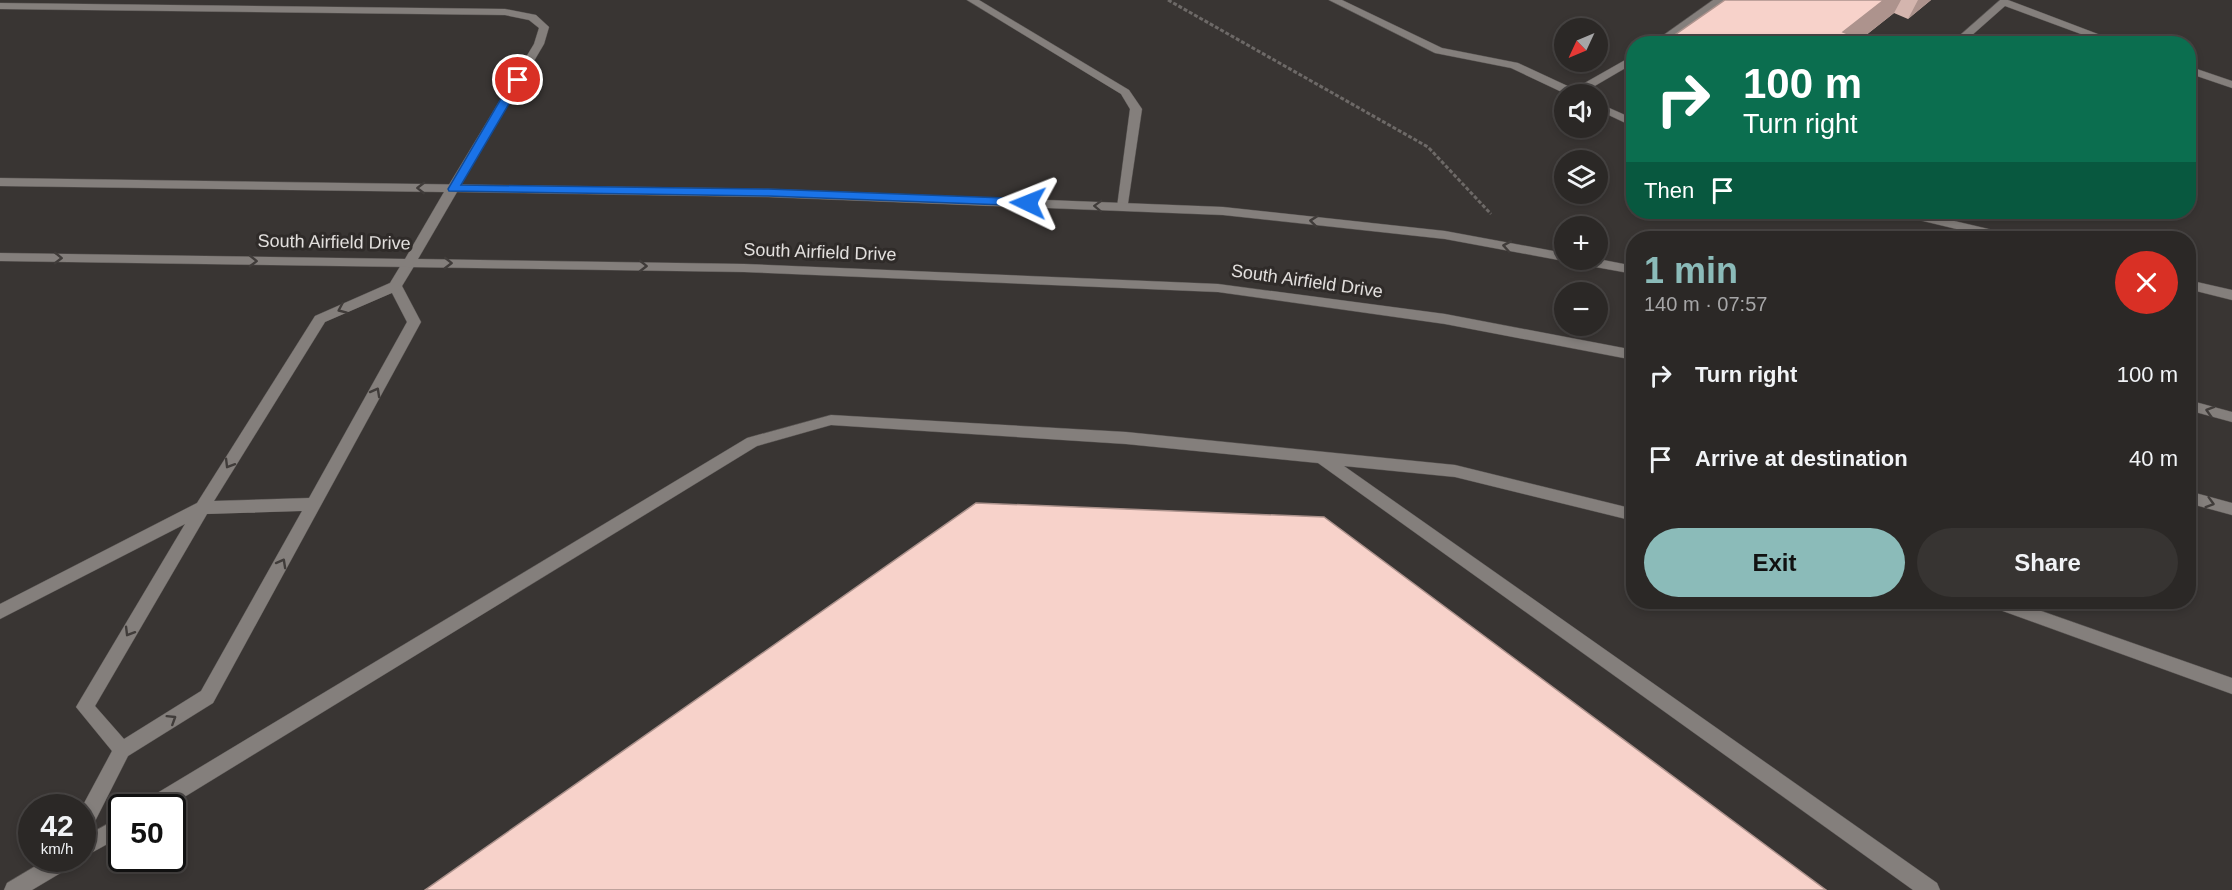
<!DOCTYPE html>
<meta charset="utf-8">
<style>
:root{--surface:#2b2826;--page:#373432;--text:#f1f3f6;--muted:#a6a6a7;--line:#474443;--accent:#8bbbb9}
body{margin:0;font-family:Arial,sans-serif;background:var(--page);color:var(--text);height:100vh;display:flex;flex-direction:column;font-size:22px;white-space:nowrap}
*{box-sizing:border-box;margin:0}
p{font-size:20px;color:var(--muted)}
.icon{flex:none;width:33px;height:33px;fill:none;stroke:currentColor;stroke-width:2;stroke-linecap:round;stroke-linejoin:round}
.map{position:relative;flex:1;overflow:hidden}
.drawer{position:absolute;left:1626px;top:231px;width:570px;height:378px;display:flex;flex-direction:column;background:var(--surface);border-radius:24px;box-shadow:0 3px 9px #0003,0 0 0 2px var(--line)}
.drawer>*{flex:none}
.hud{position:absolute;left:1626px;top:36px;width:570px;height:183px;border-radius:24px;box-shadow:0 3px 9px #0003,0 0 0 2px var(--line);background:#0b6e4f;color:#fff;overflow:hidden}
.needle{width:39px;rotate:226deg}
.tools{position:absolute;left:1554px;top:18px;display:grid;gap:12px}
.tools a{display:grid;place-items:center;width:54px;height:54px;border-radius:50%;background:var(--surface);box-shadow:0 3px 9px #0003,0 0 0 2px var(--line);font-size:30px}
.speed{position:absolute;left:18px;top:794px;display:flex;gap:12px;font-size:30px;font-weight:700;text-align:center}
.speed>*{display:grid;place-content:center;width:78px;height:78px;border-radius:50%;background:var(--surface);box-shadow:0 3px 9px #0003,0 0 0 2px var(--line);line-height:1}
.speed small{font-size:15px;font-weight:400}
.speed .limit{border:3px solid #111;border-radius:9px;background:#fff;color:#111}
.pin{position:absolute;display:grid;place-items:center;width:51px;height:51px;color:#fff;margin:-26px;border:3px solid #fff;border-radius:50%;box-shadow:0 2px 6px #0007}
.me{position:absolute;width:66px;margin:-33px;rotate:272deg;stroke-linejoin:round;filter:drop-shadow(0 0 4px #0008)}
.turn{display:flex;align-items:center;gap:21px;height:126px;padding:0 18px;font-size:27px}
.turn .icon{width:78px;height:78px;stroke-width:2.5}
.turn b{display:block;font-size:42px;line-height:51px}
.then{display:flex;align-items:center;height:57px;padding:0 18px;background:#0003;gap:12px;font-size:22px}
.round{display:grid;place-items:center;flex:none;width:63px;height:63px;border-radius:32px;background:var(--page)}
.summary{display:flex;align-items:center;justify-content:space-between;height:102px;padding:0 18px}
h1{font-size:36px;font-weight:700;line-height:45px;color:var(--accent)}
.button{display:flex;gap:12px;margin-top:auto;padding:12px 18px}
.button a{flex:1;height:69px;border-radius:36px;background:var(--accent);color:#111;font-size:24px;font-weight:700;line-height:69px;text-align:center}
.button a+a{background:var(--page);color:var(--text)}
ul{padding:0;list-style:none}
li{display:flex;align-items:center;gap:18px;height:84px;padding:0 18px}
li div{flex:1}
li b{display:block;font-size:22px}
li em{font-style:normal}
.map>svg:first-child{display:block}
</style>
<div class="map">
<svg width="2232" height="890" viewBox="0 0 2232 890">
<rect width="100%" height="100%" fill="#393533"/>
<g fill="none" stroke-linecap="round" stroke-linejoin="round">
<defs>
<path id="service" d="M967 0H979L1129 90 1142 109 1127 210H1119L1117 207 1130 109 1121 94Z
M1329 0H1342L1442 48 1518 63 1574 89 1634 55V63L1581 94H1566L1511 68 1435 53Z
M1713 0H1725L1664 44H1651Z
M2000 0H2008L2124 44H2108L2005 6 1962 44H1950Z
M0 3 505 9 536 15 549 27 544 44 459 188 453 192 447 188 534 44 539 28 529 20 505 15 0 9Z
M2188 66 2232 81V88L2188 73Z
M1598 103 1634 119V127L1598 110Z
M1896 212H1916L2014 235 2015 238H1994L1898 215Z
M409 259 416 263 402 286 421 322 213 703 128 756 89 833 82 836V807L112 751 76 707 185 524 0 619V604L197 503 315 316 390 283 404 260ZM392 293 407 322 309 498 214 501 325 322ZM302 511 201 691 124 739 95 706 207 514Z
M2188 280 2232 290V300L2188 289Z
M831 415 1126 432 1455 465 1634 509V521L1455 477 1344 466 1937 883 1940 890H1913L1318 463 1126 444 831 425 757 446 168 807H142L144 801 747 438Z
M1997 602H2016L2232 678V694L2000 610Z
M122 816V836L82 858H81L82 838Z
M49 858H77L74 865 32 890H4L7 883Z"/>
<path id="secondary" d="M0 178 768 189 1223 207 1445 231 1564 253V260H1569L1564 261 1445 239 1223 215 768 197 457 192 418 259 744 264 1218 284 1445 314 1634 350V360L1445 324 1218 292 744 272 0 261V253L405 259 444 192 0 186Z
M1598 259 1634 266V274L1579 264 1572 260Z
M2188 400 2232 412V422L2188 410Z
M2188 491 2232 503V515L2188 503Z"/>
</defs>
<use href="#service" stroke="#575351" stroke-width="1"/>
<use href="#secondary" stroke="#575351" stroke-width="1"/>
<path stroke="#6d6967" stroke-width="3" stroke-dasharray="4 2" stroke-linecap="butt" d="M1168 0 1428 147 1491 214"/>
<use href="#service" fill="#847f7c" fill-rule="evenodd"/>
<use href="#secondary" fill="#847f7c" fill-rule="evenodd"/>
</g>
<path fill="#d4b5ae" d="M1725 0H1931L1908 19 1894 13 1856 43 1668 44 1669 39Z"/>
<path fill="#ad938d" d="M1884 0H1901L1894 13 1856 43 1838 44 1843 32Z
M1918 0H1931L1908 19Z"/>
<path fill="#f7d2ca" stroke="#ad938d" stroke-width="1.5" d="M1725 0H1884L1843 32 1859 38 1852 44H1679L1669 39Z
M976 503 1324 517 1826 890H425Z"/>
<defs><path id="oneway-chevron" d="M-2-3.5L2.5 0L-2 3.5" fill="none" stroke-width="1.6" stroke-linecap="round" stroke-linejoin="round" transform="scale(1.5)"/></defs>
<g stroke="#403c3a">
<use href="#oneway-chevron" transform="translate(421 188) rotate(-179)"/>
<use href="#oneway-chevron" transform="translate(1098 206) rotate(-178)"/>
<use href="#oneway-chevron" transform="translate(1314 221) rotate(-174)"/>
<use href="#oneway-chevron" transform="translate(1507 246) rotate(-170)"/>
<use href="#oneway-chevron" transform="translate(58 258) rotate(1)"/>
<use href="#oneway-chevron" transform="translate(253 261) rotate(1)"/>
<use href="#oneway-chevron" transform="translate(448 263) rotate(1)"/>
<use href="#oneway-chevron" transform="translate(643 266) rotate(1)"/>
<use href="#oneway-chevron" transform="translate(342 309) rotate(156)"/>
<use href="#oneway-chevron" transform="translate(376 392) rotate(-61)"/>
<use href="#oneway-chevron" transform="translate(2210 411) rotate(-164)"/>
<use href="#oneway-chevron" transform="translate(229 464) rotate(121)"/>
<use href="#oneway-chevron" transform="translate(2210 503) rotate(16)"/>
<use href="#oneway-chevron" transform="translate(282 563) rotate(-61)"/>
<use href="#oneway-chevron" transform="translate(129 632) rotate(121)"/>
<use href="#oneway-chevron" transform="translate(172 719) rotate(-32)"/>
</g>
<path fill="#1a73e8" stroke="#114b97" stroke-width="1.5" d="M518 77 523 80 461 185 768 189 1028 199 1034 203 1028 206 768 196 449 191 448 189 512 80Z"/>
<g text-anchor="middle" stroke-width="6" stroke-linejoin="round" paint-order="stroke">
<g font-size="18" fill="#e2dfdd" stroke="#2f2b29">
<text transform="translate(334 242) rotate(1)" y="6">South Airfield Drive</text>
<text transform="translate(820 252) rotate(2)" y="6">South Airfield Drive</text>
<text transform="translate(1307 281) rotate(8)" y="6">South Airfield Drive</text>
</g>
</g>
</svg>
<div class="tools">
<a><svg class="needle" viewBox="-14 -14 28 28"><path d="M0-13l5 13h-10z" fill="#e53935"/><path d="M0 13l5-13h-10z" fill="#a6a6a7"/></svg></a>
<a><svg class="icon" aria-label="sound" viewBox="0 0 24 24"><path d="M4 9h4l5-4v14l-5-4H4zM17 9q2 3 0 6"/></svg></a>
<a><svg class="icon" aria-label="layers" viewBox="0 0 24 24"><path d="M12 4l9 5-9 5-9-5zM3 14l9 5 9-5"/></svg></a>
<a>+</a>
<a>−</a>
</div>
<div class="speed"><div>42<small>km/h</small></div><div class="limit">50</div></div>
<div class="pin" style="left:518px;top:80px;background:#d93025"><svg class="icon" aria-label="arrive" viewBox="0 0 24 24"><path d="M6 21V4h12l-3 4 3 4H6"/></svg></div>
<svg class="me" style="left:1028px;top:203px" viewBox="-20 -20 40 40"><path d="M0-17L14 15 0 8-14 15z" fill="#1a73e8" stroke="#fff" stroke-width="4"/></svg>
<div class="hud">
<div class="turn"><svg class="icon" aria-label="right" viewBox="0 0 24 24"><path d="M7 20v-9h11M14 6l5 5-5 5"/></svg><div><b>100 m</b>Turn right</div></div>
<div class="then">Then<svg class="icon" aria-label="arrive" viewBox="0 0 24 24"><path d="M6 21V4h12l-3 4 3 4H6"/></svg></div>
</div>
<section class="drawer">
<div class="summary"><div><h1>1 min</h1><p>140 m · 07:57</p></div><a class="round" style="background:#d93025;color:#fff"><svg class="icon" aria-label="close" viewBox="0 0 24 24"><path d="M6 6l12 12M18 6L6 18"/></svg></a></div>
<ul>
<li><svg class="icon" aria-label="right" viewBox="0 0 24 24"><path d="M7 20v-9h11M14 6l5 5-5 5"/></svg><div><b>Turn right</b></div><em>100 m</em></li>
<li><svg class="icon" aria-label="arrive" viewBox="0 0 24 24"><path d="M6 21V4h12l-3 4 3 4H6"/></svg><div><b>Arrive at destination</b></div><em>40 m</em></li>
</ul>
<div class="button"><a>Exit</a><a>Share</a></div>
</section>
</div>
